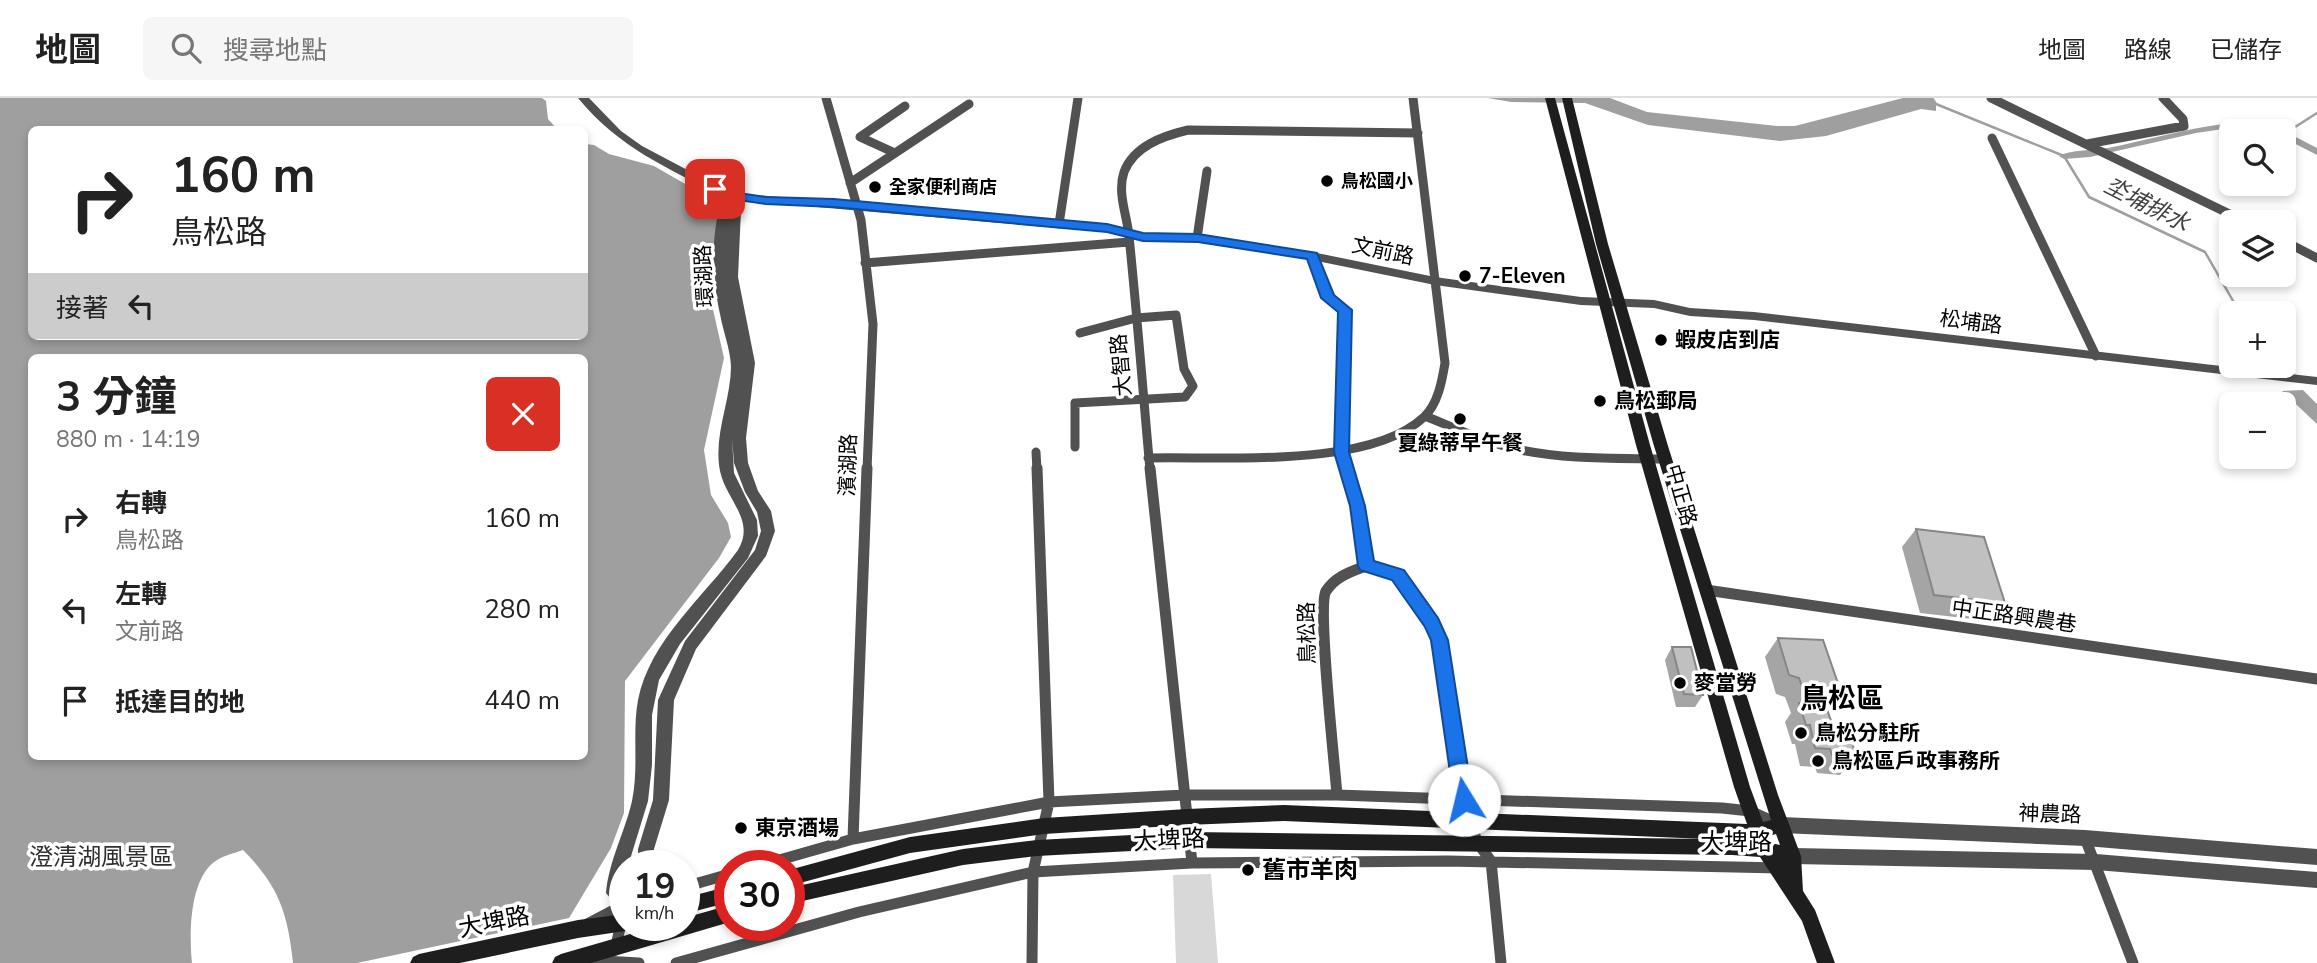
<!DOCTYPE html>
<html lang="zh-TW">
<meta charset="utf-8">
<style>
:root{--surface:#fff;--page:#f6f6f6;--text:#222;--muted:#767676;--line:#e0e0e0}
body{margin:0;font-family:"Nunito Sans","Noto Sans TC",sans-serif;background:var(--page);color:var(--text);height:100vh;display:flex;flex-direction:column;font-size:26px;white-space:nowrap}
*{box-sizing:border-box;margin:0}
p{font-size:23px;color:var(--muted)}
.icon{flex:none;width:38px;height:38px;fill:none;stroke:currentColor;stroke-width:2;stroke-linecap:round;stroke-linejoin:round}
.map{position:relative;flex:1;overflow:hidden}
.sheet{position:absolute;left:28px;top:256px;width:560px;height:406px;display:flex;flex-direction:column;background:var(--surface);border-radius:10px;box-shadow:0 4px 10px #0003}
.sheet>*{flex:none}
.hud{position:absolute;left:28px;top:28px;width:560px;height:214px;border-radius:10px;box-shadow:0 4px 10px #0003;background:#fff;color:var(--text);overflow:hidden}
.tools{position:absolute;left:2219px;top:21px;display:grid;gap:14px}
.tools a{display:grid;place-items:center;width:77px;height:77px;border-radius:10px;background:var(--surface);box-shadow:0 4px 10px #0003;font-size:35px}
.speed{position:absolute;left:609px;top:752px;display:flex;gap:14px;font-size:35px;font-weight:700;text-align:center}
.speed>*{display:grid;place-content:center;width:91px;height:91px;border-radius:50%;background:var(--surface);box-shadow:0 4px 10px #0003;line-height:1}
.speed small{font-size:18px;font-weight:400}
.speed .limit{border:10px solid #d22;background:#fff;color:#111}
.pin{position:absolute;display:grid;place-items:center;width:60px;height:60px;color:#fff;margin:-30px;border-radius:14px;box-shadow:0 4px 10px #0006}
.me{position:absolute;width:77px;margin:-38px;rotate:351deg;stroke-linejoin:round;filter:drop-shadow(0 0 5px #0008)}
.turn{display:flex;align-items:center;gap:24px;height:147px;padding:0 28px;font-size:32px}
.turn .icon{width:91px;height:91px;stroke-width:2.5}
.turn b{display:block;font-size:49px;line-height:60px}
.then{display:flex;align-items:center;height:66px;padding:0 28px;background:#0003;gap:14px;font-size:26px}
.round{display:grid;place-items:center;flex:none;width:74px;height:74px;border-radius:10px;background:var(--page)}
.summary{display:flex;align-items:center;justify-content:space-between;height:119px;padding:0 28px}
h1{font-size:42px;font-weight:700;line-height:52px}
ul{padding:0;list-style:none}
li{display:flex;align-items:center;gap:21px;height:91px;padding:0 28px}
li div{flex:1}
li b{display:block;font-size:26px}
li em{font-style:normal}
header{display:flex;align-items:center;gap:42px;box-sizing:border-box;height:98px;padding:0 35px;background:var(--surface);border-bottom:2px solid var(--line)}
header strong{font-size:33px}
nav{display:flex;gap:38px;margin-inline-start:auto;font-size:24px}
.search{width:490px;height:63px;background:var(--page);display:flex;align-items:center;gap:18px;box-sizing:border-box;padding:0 24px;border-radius:10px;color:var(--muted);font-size:26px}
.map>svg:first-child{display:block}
</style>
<header>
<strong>地圖</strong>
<div class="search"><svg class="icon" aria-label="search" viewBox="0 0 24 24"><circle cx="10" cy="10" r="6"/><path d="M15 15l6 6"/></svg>搜尋地點</div>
<nav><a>地圖</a><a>路線</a><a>已儲存</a></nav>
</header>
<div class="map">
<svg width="2317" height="865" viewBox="0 0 2317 865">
<rect width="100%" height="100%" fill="#fff"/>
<path fill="#d8d8d8" d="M1211 776 1218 865H1176L1173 777Z"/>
<path fill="#9f9f9f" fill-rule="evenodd" d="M0 0H542L546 3 548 21 557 31 32 32V238H584L585 46 594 47 609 56 654 68 706 98 719 113 712 207 724 260 704 352 711 397 728 425 731 439 719 460 625 583 624 715 611 750 569 820 357 865H293C288 816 279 788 243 752 235 755 225 757 217 762 189 779 189 837 192 865H0ZM32 259H584V658H32Z
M1488 0H1610L1647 14 1777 28H1795L1903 0H1932L1936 6V13L1921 11 1826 38 1780 43 1648 27 1585 5 1511 4Z
M2303 292 2317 306V326L2282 293Z"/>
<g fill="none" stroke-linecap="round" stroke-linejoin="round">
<path stroke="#9f9f9f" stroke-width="2.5" d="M1932 0 1936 6 2064 58 2089 99 2205 154 2240 215
M2284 36 2317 15
M2269 268 2271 271"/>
<path fill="#9f9f9f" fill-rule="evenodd" d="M2223 26C2241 26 2265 24 2281 33L2223 31 2196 35 2090 59 2064 61 2059 58C2069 52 2095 52 2108 50 2147 42 2184 31 2223 26Z
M2284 33 2317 50V57L2284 40Z"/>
<path stroke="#515151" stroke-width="9" d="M826 0 861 122 873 226 867 372
M1991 0 2246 124
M1992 40 2096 258
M2087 46 2184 28 2183 21 2163 0
M895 55 860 39 905 8
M850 85 969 6
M1059 126 1078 0
M1197 140 1207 73
M2284 143 2317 160
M1312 158 1328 200 1345 212 1341 354 1347 372
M865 165 1129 144
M1425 318C1455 330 1485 344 1516 351 1565 362 1616 360 1666 361
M1075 349V305L1185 299 1193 288 1184 271 1176 217 1136 220 1080 235
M1036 354 1037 372
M1148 360C1221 358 1369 371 1424 319 1438 306 1442 283 1445 265L1413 0
M1150 372C1143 294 1137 216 1129 138 1127 117 1117 95 1124 74 1134 48 1163 38 1188 32L1418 35"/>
<path stroke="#515151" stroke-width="11" d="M1150 370 1192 765
M1366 468 1398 477 1432 525 1440 542 1464 702 1477 744 1491 763 1501 865
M1706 492 2317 581
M1337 697C1335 669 1317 508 1326 493 1336 478 1350 474 1366 468L1358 408 1346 370
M2085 740 2133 865
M853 741 867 370
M758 768 853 741 1049 704 1184 697H1337L1722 710 1750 713 1781 727
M684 789 730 776
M587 826 625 806
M615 852 625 808
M586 862 639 865
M676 865 859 814 1033 774 1192 765 1448 763 1782 770
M1032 865 1033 774 1049 704 1037 370"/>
<path fill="#515151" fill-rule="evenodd" d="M578 0H589L621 33 642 48 731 95 1106 126 1143 135 1197 136 1312 154 1435 179 1507 189 1581 199 1654 202 1690 210 1754 214 2317 279V287L1754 222 1690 218 1654 210 1581 207 1507 197 1435 187 1312 162 1197 144 1143 143 1106 134 736 102 741 112 738 179 755 265 746 340 748 365 758 393 771 413 775 433 766 458 696 551 674 602 669 702 654 751V768H638V751L653 702 658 602 685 543 755 452 761 433 757 414 745 394 734 365 732 340 734 375 757 422 758 438 748 460 680 546 659 582 652 617V667L648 703 628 768H625V813L619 811 606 795C609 762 625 734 632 703 639 669 632 635 638 602 650 542 704 499 738 452 756 422 726 402 720 373 713 337 731 303 731 268 730 250 723 233 720 216 712 180 710 134 723 99 668 70 619 50 578 0Z
M1781 719 2085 732 2317 751V767L2085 748 1781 735 1775 732 1773 727 1775 722Z
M1793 750 2096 756 2317 774V790L2096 772 1793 766 1787 764 1785 758 1787 752Z"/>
<path fill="#1e1e1e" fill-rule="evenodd" d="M1545 0H1555L1650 347 1750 689 1763 724 1771 722 1654 348 1596 146 1562 0H1572L1608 146 1668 348 1778 697 1801 758 1803 793 1815 812 1835 865H1817L1802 823 1760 759 1732 757 1189 750 1037 758 963 767 789 806V790L963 751 1037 742 1189 734 1706 741 1284 723 1187 727 1044 736 910 755 789 788V772L910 739 1044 720 1187 711 1284 707 1747 726 1734 689 1636 347ZM1776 736 1780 747 1771 745 1769 738Z
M730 788V804L684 816V800Z
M730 807V824L591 865H552L555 859 561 856 658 828H684V820Z
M625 816V828H632L625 833 578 840 460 865H410L413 859 419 856 578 822Z"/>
</g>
<path fill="#a5a5a5" d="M1916 431 2005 505 1990 523 1920 515 1902 449Z
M1778 540 1841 594 1827 612 1835 634 1856 659 1840 677 1817 675 1815 669 1800 668 1795 646H1792L1785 624 1791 615 1785 599 1776 596 1765 559Z
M1672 549 1703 597 1695 609H1676L1665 562Z"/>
<path fill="#c0c0c0" stroke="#868686" stroke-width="2" d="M1916 431 1984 439 2005 505 1934 497Z
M1778 540 1823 542 1841 594H1821L1835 634 1850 636 1856 659 1832 657 1830 651 1815 650 1810 627H1806L1799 605H1808L1799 580 1789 577Z
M1672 549H1691L1703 597 1684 596Z"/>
<path fill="#1a73e8" stroke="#114b97" stroke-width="2" d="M715 87 732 94 766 99 834 101 1107 126 1143 135 1198 136 1317 155 1334 197 1352 212 1349 354 1365 408 1374 463 1404 472 1438 520 1448 542 1473 702 1470 708 1464 711 1457 708 1454 702 1431 542 1425 529 1392 482 1360 472 1358 468 1350 408 1334 354 1338 214 1321 200 1307 161 1198 144 1143 143 1107 134 834 109 766 106 725 100 709 91Z"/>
<g fill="#000" stroke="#fff" stroke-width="2.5">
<circle cx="1327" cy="83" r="7"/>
<circle cx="875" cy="89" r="7"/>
<circle cx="1465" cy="178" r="7"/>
<circle cx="1661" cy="242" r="7"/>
<circle cx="1600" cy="303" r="7"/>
<circle cx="1460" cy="321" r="7"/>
<circle cx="1680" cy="585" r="7"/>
<circle cx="1801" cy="635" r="7"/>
<circle cx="1818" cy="663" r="7"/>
<circle cx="741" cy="730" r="7"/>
<circle cx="1248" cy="772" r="7"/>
</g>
<g text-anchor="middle" stroke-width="7" stroke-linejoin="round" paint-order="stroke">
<g font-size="18" font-weight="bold" fill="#000" stroke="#fff" text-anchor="start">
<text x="1341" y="89">鳥松國小</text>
<text x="889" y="95">全家便利商店</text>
</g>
<g font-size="21" fill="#000" stroke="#fff">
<text transform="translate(1383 153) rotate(12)" y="7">文前路</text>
<text transform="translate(704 178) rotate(-93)" y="7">環湖路</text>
<text transform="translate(1971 224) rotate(7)" y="7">松埔路</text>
<text transform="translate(1121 267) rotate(-95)" y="7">大智路</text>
<text transform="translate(848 367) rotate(-88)" y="7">濱湖路</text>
<text transform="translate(1681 397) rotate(74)" y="7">中正路</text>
<text transform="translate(2014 518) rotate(8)" y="7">中正路興農巷</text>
<text transform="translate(1307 535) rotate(-91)" y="7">鳥松路</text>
<text transform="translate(2050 716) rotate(2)" y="7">神農路</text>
</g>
<g font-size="21" font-weight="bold" fill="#000" stroke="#fff" text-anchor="start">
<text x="1479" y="185">7-Eleven</text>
<text x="1675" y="249">蝦皮店到店</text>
<text x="1614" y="310">鳥松郵局</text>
<text x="1460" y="352" text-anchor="middle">夏綠蒂早午餐</text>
<text x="1694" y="592">麥當勞</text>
<text x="1815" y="642">鳥松分駐所</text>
<text x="1832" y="670">鳥松區戶政事務所</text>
<text x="755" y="737">東京酒場</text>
</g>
<g font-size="23" font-style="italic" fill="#404040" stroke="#fff">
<text transform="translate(2147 106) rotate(27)" y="8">坔埔排水</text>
</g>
<g font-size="24" fill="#000" stroke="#fff">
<text transform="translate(1169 742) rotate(-3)" y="8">大埤路</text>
<text x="1736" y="752">大埤路</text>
<text transform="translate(494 824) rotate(-11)" y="8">大埤路</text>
</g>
<g font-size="24" fill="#2f2f2f" stroke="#fff">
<text x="101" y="767">澄清湖風景區</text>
</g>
<g font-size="24" font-weight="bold" fill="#000" stroke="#fff" text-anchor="start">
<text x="1262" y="780">舊市羊肉</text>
</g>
<g font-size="28" font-weight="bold" fill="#000" stroke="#fff">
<text x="1842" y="610">鳥松區</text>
</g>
</g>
</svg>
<div class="tools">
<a><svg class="icon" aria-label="search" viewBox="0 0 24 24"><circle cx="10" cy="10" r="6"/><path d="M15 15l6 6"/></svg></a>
<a><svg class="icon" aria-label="layers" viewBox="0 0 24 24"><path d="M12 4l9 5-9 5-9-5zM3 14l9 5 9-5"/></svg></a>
<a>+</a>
<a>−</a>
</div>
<div class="speed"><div>19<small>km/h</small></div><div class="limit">30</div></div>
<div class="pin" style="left:715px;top:91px;background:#d93025"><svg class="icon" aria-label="arrive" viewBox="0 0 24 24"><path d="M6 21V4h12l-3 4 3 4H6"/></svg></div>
<svg class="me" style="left:1464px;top:702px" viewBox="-20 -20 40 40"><circle r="19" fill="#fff"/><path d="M0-13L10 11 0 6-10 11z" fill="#1a73e8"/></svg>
<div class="hud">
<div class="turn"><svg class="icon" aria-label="right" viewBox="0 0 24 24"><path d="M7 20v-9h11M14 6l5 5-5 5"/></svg><div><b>160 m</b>鳥松路</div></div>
<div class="then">接著<svg class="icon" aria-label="left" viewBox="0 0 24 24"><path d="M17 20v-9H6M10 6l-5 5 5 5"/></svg></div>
</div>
<section class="sheet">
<div class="summary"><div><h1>3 分鐘</h1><p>880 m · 14:19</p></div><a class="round" style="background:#d93025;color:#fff"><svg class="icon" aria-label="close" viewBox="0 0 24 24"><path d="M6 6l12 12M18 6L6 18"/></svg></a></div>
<ul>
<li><svg class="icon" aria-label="right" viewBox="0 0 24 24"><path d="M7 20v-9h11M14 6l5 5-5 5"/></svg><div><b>右轉</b><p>鳥松路</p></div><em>160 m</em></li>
<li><svg class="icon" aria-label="left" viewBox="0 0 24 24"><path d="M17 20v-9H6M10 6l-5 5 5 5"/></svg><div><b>左轉</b><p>文前路</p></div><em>280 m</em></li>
<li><svg class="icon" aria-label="arrive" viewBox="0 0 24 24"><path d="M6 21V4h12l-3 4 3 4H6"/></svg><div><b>抵達目的地</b></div><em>440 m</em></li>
</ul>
</section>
</div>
